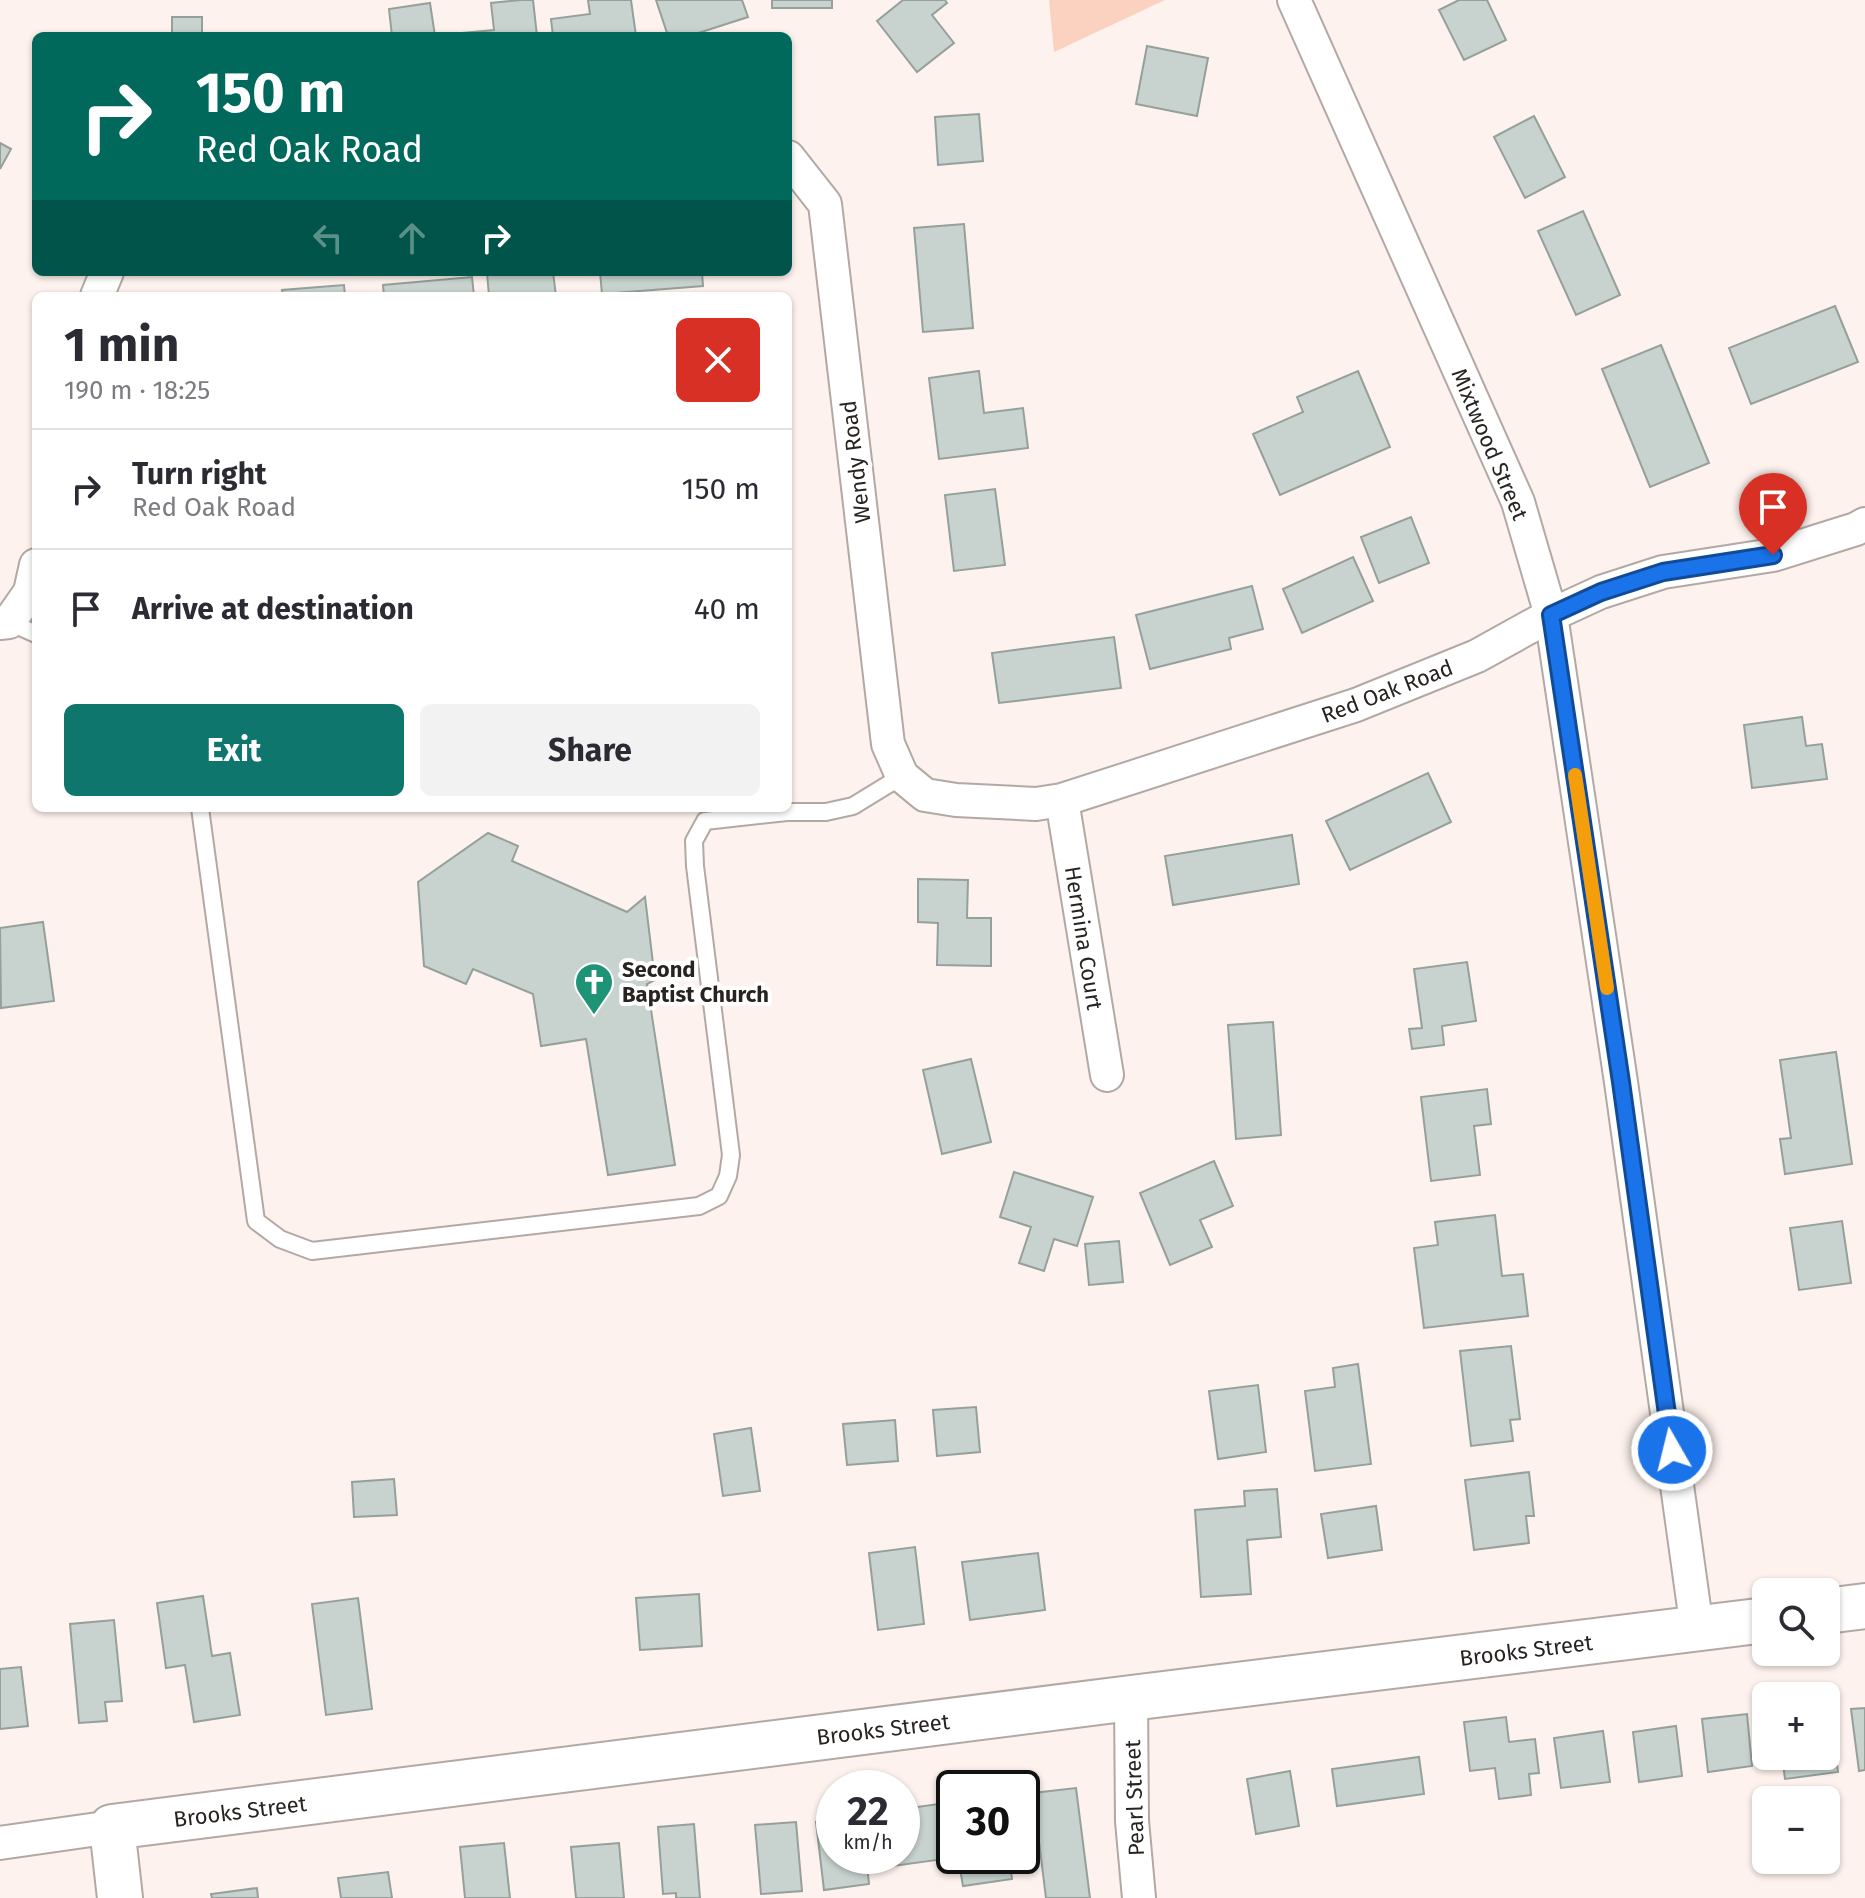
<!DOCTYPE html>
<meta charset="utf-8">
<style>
:root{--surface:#fff;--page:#f2f2f3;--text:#2b2b33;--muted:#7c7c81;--line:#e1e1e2;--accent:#0f766e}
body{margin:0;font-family:"Fira Sans",sans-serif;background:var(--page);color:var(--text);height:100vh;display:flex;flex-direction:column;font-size:30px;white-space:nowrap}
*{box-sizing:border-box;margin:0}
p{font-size:26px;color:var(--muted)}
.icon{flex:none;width:44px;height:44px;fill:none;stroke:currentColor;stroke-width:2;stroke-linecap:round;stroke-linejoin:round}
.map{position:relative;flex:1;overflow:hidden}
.side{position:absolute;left:32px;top:292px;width:760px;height:520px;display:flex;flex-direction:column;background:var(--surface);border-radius:12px;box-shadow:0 2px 6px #0004}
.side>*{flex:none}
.banner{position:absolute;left:32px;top:32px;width:760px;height:244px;border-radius:12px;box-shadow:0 2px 6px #0004;background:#00695c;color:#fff;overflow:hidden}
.controls{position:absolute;left:1752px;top:1578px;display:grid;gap:16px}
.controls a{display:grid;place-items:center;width:88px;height:88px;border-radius:12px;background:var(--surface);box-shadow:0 2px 6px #0004;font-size:40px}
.speed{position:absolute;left:816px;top:1770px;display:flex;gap:16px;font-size:40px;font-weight:700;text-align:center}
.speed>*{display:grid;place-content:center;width:104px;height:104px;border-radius:50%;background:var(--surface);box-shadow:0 2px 6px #0004;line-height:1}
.speed small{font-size:20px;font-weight:400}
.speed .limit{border:4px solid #111;border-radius:12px;background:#fff;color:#111}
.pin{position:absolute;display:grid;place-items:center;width:68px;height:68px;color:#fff;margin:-82px -34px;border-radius:50% 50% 50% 0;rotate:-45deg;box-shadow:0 0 8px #0007}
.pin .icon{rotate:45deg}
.me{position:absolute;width:88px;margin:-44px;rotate:352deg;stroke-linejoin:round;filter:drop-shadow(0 0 6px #0008)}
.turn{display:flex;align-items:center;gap:28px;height:168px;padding:0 32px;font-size:36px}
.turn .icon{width:104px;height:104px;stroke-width:2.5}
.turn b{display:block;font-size:56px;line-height:68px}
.lanes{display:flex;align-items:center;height:76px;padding:0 32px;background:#0003;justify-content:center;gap:40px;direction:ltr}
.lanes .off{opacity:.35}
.round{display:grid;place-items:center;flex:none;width:84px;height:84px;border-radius:12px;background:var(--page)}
.summary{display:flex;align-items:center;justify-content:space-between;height:136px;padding:0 32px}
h1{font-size:48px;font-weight:700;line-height:60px}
.cta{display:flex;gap:16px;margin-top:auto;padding:16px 32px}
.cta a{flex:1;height:92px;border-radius:12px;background:var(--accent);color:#fff;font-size:32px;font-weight:700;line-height:92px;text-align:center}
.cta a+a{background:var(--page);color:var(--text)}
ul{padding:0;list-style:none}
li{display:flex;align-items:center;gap:24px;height:120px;padding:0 32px;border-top:2px solid var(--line)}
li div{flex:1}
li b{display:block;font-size:30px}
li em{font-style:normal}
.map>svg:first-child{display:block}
</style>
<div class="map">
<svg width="1865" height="1898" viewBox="0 0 1865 1898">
<rect width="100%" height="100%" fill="#fdf2ed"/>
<path fill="#fbd2bf" d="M1049 0H1165L1054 52Z"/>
<path fill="#c8d3cf" stroke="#95a09b" stroke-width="2" d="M521 0H533L537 36H452V34L494 30 491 3Z
M588 0H631L636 36H553L551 19 590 14Z
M656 0H742L748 17 689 36H668Z
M772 0H832V8H772Z
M903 0H945L947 3 932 15 954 43 917 72 877 21Z
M1459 0H1487L1506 40 1464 60 1439 10Z
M430 3 435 36H392L389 9Z
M172 17H202V36H172Z
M1147 46 1208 58 1197 116 1136 104Z
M979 114 983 161 938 165 935 117Z
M1534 116 1565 177 1525 198 1494 137Z
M0 143 11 149 0 169Z
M1583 211 1620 295 1576 315 1538 231Z
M964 224 973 328 923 332 914 228Z
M553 272 556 296H489L487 273Z
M600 272H702L703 286 602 294Z
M472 277 474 296H384L383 285Z
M344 285 345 296H283L282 290Z
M1835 306 1858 362 1751 404 1729 348Z
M1661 345 1709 463 1650 487 1602 369Z
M979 371 984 413 1023 408 1028 448 939 459 929 378Z
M1358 371 1390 447 1280 495 1253 434 1303 412 1297 397Z
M995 489 1005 565 954 571 945 495Z
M1411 517 1429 563 1379 583 1361 537Z
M1353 557 1373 601 1302 633 1283 589Z
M1252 586 1263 629 1229 638 1231 649 1150 669 1136 615Z
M1114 637 1121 688 999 703 992 653Z
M1802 717 1806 746 1822 744 1827 779 1752 788 1744 725Z
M1428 773 1451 822 1350 870 1326 821Z
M488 833 518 846 512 861 627 912 645 897 655 980 647 984 675 1165 608 1175 586 1039 541 1046 533 994 473 969 466 984 424 966 418 882Z
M1292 835 1299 884 1173 905 1165 856Z
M918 879 968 880 967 918H991V966L937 965 938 923 918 922Z
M43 922 54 1001 1 1008 0 928Z
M1467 962 1476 1021 1442 1026 1444 1045 1412 1049 1409 1029 1422 1028 1414 969Z
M1273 1022 1281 1135 1236 1139 1228 1025Z
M1836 1052 1852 1164 1785 1174 1780 1139 1791 1138 1780 1060Z
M971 1059 991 1142 942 1154 923 1070Z
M1487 1089 1491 1124 1474 1126 1480 1175 1431 1181 1421 1097Z
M1214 1161 1233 1206 1200 1220 1212 1247 1170 1265 1140 1193Z
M1014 1172 1093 1197 1077 1246 1054 1239 1044 1271 1019 1263 1031 1227 1000 1217Z
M1495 1215 1502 1276 1523 1274 1528 1316 1424 1328 1414 1248 1438 1245 1435 1222Z
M1842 1221 1851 1283 1799 1290 1790 1228Z
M1119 1241 1123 1282 1089 1285 1085 1244Z
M1511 1346 1520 1419 1510 1420 1513 1441 1471 1446 1460 1351Z
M1358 1364 1371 1464 1315 1471 1305 1391 1335 1387 1333 1368Z
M1258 1385 1266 1452 1218 1459 1209 1391Z
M976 1407 980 1452 937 1456 933 1410Z
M895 1420 898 1461 847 1465 843 1424Z
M751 1428 760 1491 723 1496 714 1434Z
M1529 1472 1534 1516H1526L1529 1543 1474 1550 1465 1480Z
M394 1479 397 1515 354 1517 352 1482Z
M1277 1489 1281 1537 1247 1540 1251 1594 1201 1597 1195 1510 1245 1506 1244 1491Z
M1376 1506 1382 1550 1328 1558 1321 1514Z
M915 1547 924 1624 878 1630 869 1553Z
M1038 1553 1045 1610 970 1620 962 1562Z
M699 1594 702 1646 640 1650 636 1598Z
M203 1596 212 1656 230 1653 240 1715 194 1722 185 1665 166 1668 157 1603Z
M358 1598 372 1709 326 1715 312 1604Z
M114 1620 122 1701 105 1702 107 1721 79 1723 70 1624Z
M21 1667 28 1726 0 1729V1669Z
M1826 1704H1830L1838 1772 1785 1779 1782 1756H1826Z
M1865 1708V1770L1859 1771 1851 1709Z
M1747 1714 1752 1766 1708 1772 1702 1719Z
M1506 1717 1509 1742 1535 1739 1539 1773 1529 1774 1531 1795 1499 1799 1495 1768 1470 1771 1464 1722Z
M1676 1726 1682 1776 1639 1782 1633 1732Z
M1603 1731 1610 1782 1561 1788 1554 1738Z
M1419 1757 1424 1794 1337 1806 1332 1769Z
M1290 1771 1299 1826 1256 1834 1247 1779Z
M1076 1788 1090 1898H1046L1033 1793Z
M954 1802V1856H1009L1012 1879 963 1886 958 1857 893 1866 891 1856H902V1809Z
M834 1820V1856H866L869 1884 824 1890 816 1822Z
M796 1822 802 1891 761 1894 755 1825Z
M694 1824 700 1898H676V1893L663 1894 658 1827Z
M504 1843 510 1898H465L460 1847Z
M619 1843 624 1898H576L571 1847Z
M388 1872 392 1898H341L338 1878Z
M257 1888 258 1898H212L211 1894Z"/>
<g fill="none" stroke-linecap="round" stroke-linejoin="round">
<defs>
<path id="lane" d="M9 622 36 634
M200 808 256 1221 280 1239 312 1251 699 1206 719 1196 728 1176 731 1155 695 866 694 841 705 821 787 812H826L853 806 902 776"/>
<path id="street" d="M1294 0 1518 502 1551 615 1621 1082 1697 1629
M788 157 825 204 888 744 902 776 925 795 956 800 1036 804 1062 800 1356 705 1477 656 1551 615 1601 592 1663 572 1773 555 1856 529 1865 524
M97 296 107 272
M0 623 9 622 30 592 36 565
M1062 800 1107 1075
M1131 1698 1132 1821 1139 1898
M0 1843 112 1827"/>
<path id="secondary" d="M1826 1611 1865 1606
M120 1898 112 1827 1131 1698 1766 1620"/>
</defs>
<use href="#lane" stroke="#b3a9a4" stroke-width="20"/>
<use href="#street" stroke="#b3a9a4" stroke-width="36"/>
<use href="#secondary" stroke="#b3a9a4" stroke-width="48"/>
<use href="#lane" stroke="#fff" stroke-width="16"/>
<use href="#street" stroke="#fff" stroke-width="32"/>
<use href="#secondary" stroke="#fff" stroke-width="44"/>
</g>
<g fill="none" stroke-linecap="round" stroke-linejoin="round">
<defs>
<path id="route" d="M1672 1450 1621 1082 1551 615 1601 592 1663 572 1773 555"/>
</defs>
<use href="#route" stroke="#114b97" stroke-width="20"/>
<use href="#route" stroke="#1a73e8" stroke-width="14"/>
<path stroke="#f59e0b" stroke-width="14" d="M1575 775 1607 988"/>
</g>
<defs>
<symbol id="church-pin" viewBox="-11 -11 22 30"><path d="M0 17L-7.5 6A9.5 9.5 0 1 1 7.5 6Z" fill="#1e9376" stroke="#fff"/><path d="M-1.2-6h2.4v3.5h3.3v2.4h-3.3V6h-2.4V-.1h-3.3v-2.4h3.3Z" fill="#fff"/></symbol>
</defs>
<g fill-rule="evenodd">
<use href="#church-pin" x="572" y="960" width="44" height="60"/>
</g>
<g text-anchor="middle" stroke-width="8" stroke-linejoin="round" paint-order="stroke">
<g font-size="22" fill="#272321" stroke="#fff">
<text transform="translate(1490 444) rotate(67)" y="8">Mixtwood Street</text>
<text transform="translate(855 462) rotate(-97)" y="8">Wendy Road</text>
<text transform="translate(1387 691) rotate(-21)" y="8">Red Oak Road</text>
<text transform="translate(1084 938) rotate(81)" y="8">Hermina Court</text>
<text transform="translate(1526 1650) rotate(-7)" y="8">Brooks Street</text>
<text transform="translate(883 1729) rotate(-7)" y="8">Brooks Street</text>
<text transform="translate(1134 1798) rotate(-92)" y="8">Pearl Street</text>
<text transform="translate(240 1811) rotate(-7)" y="8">Brooks Street</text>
</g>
<g font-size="22" font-weight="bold" fill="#272321" stroke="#fff" text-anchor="start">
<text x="622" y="977">Second<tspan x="622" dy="25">Baptist Church</tspan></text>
</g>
</g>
</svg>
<div class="controls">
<a><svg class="icon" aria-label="search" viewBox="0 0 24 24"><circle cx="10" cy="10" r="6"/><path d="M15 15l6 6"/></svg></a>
<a>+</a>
<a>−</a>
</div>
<div class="speed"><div>22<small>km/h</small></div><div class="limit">30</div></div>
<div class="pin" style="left:1773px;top:555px;background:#d93025"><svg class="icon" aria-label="arrive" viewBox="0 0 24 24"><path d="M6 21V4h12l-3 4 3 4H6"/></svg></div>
<svg class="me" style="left:1672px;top:1450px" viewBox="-20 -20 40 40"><circle r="17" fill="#1a73e8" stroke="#fff" stroke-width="3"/><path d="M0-11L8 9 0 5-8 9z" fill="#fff"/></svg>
<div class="banner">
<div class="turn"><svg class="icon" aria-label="right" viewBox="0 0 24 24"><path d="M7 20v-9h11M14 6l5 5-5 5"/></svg><div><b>150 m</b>Red Oak Road</div></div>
<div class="lanes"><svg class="icon off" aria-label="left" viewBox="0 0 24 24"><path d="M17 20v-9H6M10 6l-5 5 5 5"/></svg><svg class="icon off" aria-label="ahead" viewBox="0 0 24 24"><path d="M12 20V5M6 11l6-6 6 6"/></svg><svg class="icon" aria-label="right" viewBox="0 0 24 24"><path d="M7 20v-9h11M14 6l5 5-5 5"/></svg></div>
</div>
<section class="side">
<div class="summary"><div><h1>1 min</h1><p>190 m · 18:25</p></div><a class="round" style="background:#d93025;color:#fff"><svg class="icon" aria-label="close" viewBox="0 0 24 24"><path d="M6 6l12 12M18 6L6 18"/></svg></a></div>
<ul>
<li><svg class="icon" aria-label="right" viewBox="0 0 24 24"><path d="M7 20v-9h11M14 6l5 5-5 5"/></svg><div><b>Turn right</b><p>Red Oak Road</p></div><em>150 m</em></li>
<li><svg class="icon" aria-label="arrive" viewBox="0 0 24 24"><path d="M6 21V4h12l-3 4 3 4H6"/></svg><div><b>Arrive at destination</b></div><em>40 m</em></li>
</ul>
<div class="cta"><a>Exit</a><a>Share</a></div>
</section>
</div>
